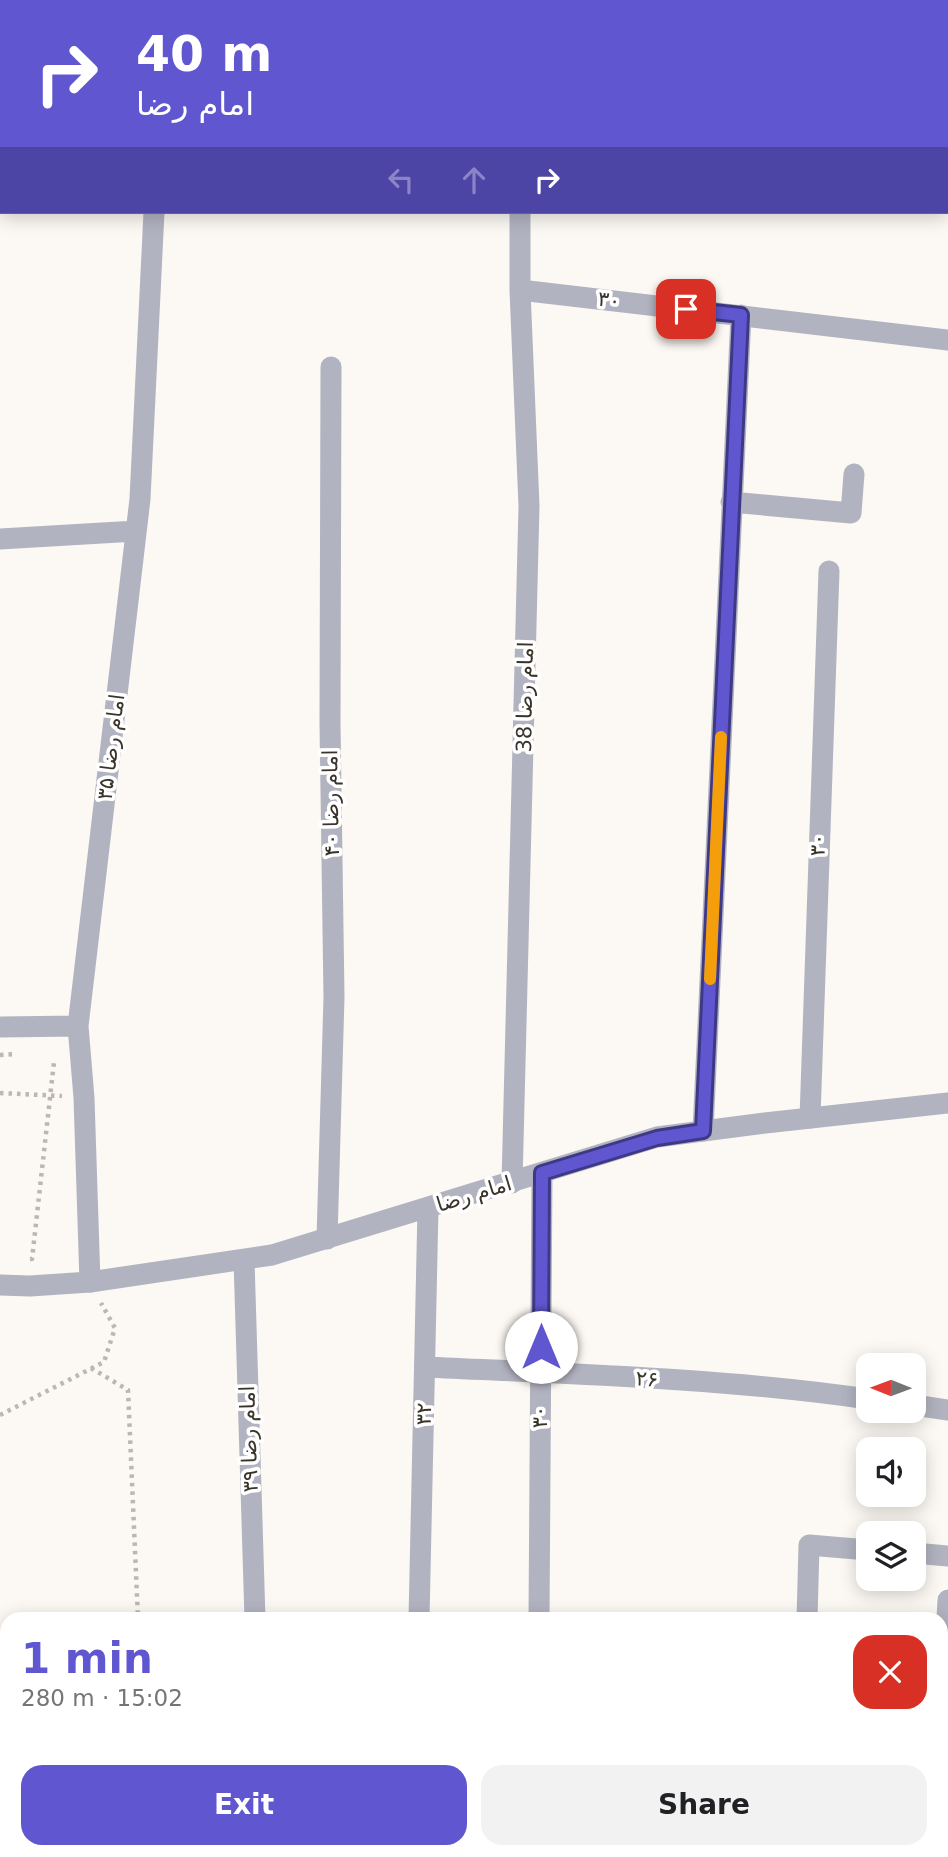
<!DOCTYPE html>
<meta charset="utf-8">
<style>
:root{--surface:#fff;--page:#f2f2f2;--text:#202124;--muted:#757577;--accent:#6057d0}
body{margin:0;font-family:"DejaVu Sans","Noto Naskh Arabic",sans-serif;background:var(--page);color:var(--text);height:100vh;display:flex;flex-direction:column;font-size:26px;white-space:nowrap}
*{box-sizing:border-box;margin:0}
p{font-size:23px;color:var(--muted)}
.icon{flex:none;width:38px;height:38px;fill:none;stroke:currentColor;stroke-width:2;stroke-linecap:round;stroke-linejoin:round}
.map{position:relative;flex:1;overflow:hidden}
.details{position:absolute;left:0px;top:1612px;width:948px;height:247px;display:flex;flex-direction:column;background:var(--surface);border-radius:21px 21px 0 0;box-shadow:0 4px 18px #0003}
.details>*{flex:none}
.guide{position:absolute;left:0px;top:0px;width:948px;height:214px;box-shadow:0 4px 18px #0003;background:#6057d0;color:#fff;overflow:hidden}
.needle{width:46px;rotate:271deg}
.controls{position:absolute;left:856px;top:1353px;display:grid;gap:14px}
.controls a{display:grid;place-items:center;width:70px;height:70px;border-radius:14px;background:var(--surface);box-shadow:0 4px 18px #0003;font-size:35px}
.pin{position:absolute;display:grid;place-items:center;width:60px;height:60px;color:#fff;margin:-30px;border-radius:14px;box-shadow:0 4px 10px #0006}
.me{position:absolute;width:77px;margin:-38px;rotate:0deg;stroke-linejoin:round;filter:drop-shadow(0 0 5px #0008)}
.turn{display:flex;align-items:center;gap:24px;height:147px;padding:0 21px;font-size:32px}
.turn .icon{width:91px;height:91px;stroke-width:2.5}
.turn b{display:block;font-size:49px;line-height:60px}
.lanes{display:flex;align-items:center;height:66px;padding:0 21px;background:#0003;justify-content:center;gap:35px;direction:ltr}
.lanes .off{opacity:.35}
.round{display:grid;place-items:center;flex:none;width:74px;height:74px;border-radius:21px;background:var(--page)}
.overview{display:flex;align-items:center;justify-content:space-between;height:119px;padding:0 21px}
h1{font-size:42px;font-weight:600;line-height:52px;color:var(--accent)}
.action{display:flex;gap:14px;margin-top:auto;padding:14px 21px}
.action a{flex:1;height:80px;border-radius:21px;background:var(--accent);color:#fff;font-size:28px;font-weight:600;line-height:80px;text-align:center}
.action a+a{background:var(--page);color:var(--text)}
.map>svg:first-child{display:block}
</style>
<div class="map">
<svg width="948" height="1857" viewBox="0 0 948 1857">
<rect width="100%" height="100%" fill="#fcf8f3"/>
<g fill="none" stroke-linecap="round" stroke-linejoin="round">
<path stroke="#bcb7b0" stroke-width="4.5" stroke-dasharray="3.5 5" stroke-linecap="butt" d="M0 1055 17 1054
M0 1093 62 1096
M30 1259H32L54 1062
M91 1368 128 1390 138 1619
M0 1415 104 1362 115 1328 101 1303"/>
<path stroke="#b2b3c0" stroke-width="21" d="M520 0V2
M177 2 178 0
M520 290 948 340
M731 502 851 513 854 474
M0 539 136 531
M0 1027 78 1026
M810 1118 829 571
M703 1131 741 315
M512 1183 529 506 520 290V212
M327 1239 334 997 330 723 331 367
M244 1260 255 1619
M90 1282 84 1098 78 1026 140 499 154 212
M425 1367C572 1374 722 1378 868 1399
M914 1405 948 1410
M914 1553 948 1556
M419 1619 428 1208
M539 1619 542 1173
M807 1619 809 1545 868 1550
M942 1706 948 1600
M262 1852V1857
M538 1857V1852
M798 1857V1852
M932 1857V1852"/>
<path stroke="#b2b3c0" stroke-width="21" d="M0 1285 30 1286 90 1282 272 1255 657 1137 765 1123 948 1103"/>
</g>
<g fill="none" stroke-linecap="round" stroke-linejoin="round">
<defs>
<path id="route" d="M541 1347 542 1173 657 1138 703 1131 741 315 686 309"/>
</defs>
<use href="#route" stroke="#3e3987" stroke-width="18"/>
<use href="#route" stroke="#6057d0" stroke-width="12"/>
<path stroke="#f59e0b" stroke-width="12" d="M710 979 721 737"/>
</g>
<g text-anchor="middle" stroke-width="7" stroke-linejoin="round" paint-order="stroke">
<g font-size="21" fill="#3a3329" stroke="#fff">
<text transform="translate(609 300) rotate(7)" y="7">۳۰</text>
<text transform="translate(525 697) rotate(-89)" y="7">امام رضا 38</text>
<text transform="translate(111 747) rotate(-83)" y="7">امام رضا ۳۵</text>
<text transform="translate(331 803) rotate(-91)" y="7">امام رضا ۴۰</text>
<text transform="translate(818 845) rotate(-88)" y="7">۳۰</text>
<text transform="translate(474 1194) rotate(-17)" y="7">امام رضا</text>
<text transform="translate(647 1379) rotate(4)" y="7">۲۶</text>
<text transform="translate(424 1414) rotate(-89)" y="7">۳۲</text>
<text transform="translate(540 1417) rotate(-90)" y="7">۳۰</text>
<text transform="translate(249 1439) rotate(-92)" y="7">امام رضا ۳۹</text>
</g>
</g>
</svg>
<div class="controls">
<a><svg class="needle" viewBox="-14 -14 28 28"><path d="M0-13l5 13h-10z" fill="#e53935"/><path d="M0 13l5-13h-10z" fill="#757577"/></svg></a>
<a><svg class="icon" aria-label="sound" viewBox="0 0 24 24"><path d="M4 9h4l5-4v14l-5-4H4zM17 9q2 3 0 6"/></svg></a>
<a><svg class="icon" aria-label="layers" viewBox="0 0 24 24"><path d="M12 4l9 5-9 5-9-5zM3 14l9 5 9-5"/></svg></a>
</div>
<div class="pin" style="left:686px;top:309px;background:#d93025"><svg class="icon" aria-label="arrive" viewBox="0 0 24 24"><path d="M6 21V4h12l-3 4 3 4H6"/></svg></div>
<svg class="me" style="left:541px;top:1347px" viewBox="-20 -20 40 40"><circle r="19" fill="#fff"/><path d="M0-13L10 11 0 6-10 11z" fill="#6057d0"/></svg>
<div class="guide">
<div class="turn"><svg class="icon" aria-label="right" viewBox="0 0 24 24"><path d="M7 20v-9h11M14 6l5 5-5 5"/></svg><div><b>40 m</b>امام رضا</div></div>
<div class="lanes"><svg class="icon off" aria-label="left" viewBox="0 0 24 24"><path d="M17 20v-9H6M10 6l-5 5 5 5"/></svg><svg class="icon off" aria-label="ahead" viewBox="0 0 24 24"><path d="M12 20V5M6 11l6-6 6 6"/></svg><svg class="icon" aria-label="right" viewBox="0 0 24 24"><path d="M7 20v-9h11M14 6l5 5-5 5"/></svg></div>
</div>
<section class="details">
<div class="overview"><div><h1>1 min</h1><p>280 m · 15:02</p></div><a class="round" style="background:#d93025;color:#fff"><svg class="icon" aria-label="close" viewBox="0 0 24 24"><path d="M6 6l12 12M18 6L6 18"/></svg></a></div>
<div class="action"><a>Exit</a><a>Share</a></div>
</section>
</div>
